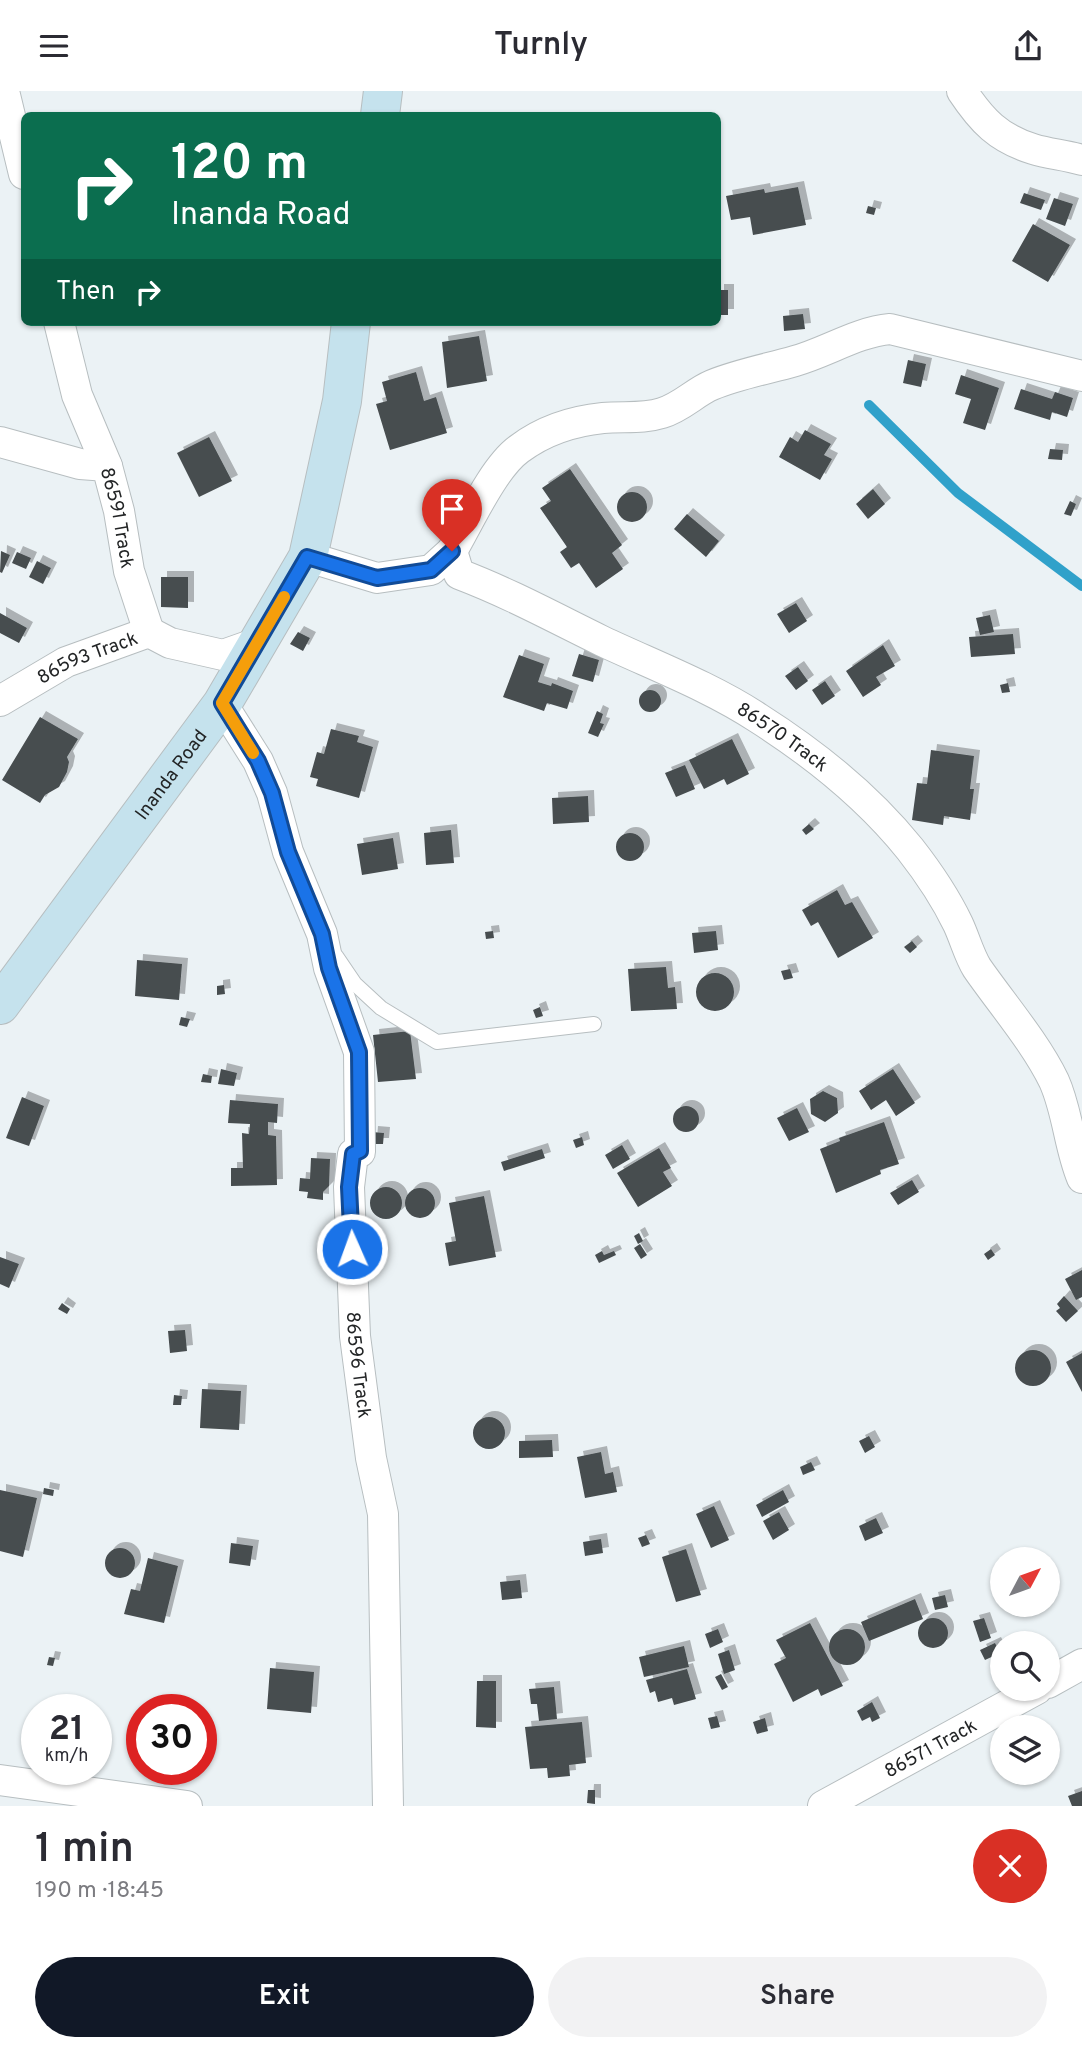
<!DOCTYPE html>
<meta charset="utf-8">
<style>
:root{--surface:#fff;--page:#f2f2f3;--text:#2b2b33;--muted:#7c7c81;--accent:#111827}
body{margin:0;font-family:Overpass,sans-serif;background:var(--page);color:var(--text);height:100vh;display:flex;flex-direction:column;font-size:26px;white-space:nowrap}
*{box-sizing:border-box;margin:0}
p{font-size:23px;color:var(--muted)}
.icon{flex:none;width:38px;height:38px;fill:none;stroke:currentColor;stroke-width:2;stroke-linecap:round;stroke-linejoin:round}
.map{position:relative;height:1715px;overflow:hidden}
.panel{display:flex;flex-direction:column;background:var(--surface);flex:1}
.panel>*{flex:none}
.hud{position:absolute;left:21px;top:21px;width:700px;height:214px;border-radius:10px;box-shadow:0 2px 5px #0004;background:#0b6e4f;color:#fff;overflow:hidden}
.needle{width:46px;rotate:49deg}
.tools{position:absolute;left:990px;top:1456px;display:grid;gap:14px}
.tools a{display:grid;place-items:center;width:70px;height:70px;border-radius:50%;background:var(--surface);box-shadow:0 2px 5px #0004;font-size:35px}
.speed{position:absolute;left:21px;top:1603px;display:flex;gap:14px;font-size:35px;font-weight:700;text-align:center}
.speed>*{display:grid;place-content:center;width:91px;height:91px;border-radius:50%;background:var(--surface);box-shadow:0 2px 5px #0004;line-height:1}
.speed small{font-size:18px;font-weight:400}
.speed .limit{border:10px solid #d22;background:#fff;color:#111}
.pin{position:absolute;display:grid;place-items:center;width:60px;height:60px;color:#fff;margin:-72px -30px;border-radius:50% 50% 50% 0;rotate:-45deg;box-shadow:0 0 7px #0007}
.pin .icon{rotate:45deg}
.me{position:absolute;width:77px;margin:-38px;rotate:358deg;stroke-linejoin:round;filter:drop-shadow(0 0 5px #0008)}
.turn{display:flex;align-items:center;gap:24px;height:147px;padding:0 35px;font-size:32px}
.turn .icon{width:91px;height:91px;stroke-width:2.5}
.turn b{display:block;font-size:49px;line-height:60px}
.then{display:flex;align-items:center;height:66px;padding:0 35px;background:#0003;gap:14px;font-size:26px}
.round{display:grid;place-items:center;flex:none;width:74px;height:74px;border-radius:37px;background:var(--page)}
.summary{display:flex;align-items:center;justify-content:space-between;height:119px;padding:0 35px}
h1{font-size:42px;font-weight:600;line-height:52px}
.primary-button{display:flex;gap:14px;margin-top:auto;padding:14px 35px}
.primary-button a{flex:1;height:80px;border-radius:42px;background:var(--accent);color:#fff;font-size:28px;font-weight:600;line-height:80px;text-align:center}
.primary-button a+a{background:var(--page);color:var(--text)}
header{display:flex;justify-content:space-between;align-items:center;height:91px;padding:0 35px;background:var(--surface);font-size:32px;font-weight:600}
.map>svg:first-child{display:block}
</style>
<header><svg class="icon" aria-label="menu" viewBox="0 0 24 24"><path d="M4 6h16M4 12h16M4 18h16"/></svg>Turnly<svg class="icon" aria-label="share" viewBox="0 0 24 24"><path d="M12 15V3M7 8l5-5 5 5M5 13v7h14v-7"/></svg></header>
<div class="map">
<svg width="1082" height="1715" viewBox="0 0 1082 1715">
<defs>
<filter id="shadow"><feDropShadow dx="6" dy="-6" stdDeviation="0" flood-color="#0004"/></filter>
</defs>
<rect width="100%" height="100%" fill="#ebf2f5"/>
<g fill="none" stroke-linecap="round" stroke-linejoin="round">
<path stroke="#30a1ca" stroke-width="10" d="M869 314 958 402 1082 495"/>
</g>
<path fill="#474d4f" filter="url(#shadow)" d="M798 96 806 134 753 144 750 126 731 129 726 105 764 98 765 102Z
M1024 102 1045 109 1041 119 1020 112Z
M1054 107 1073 113 1065 135 1046 128Z
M868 115 876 117 874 124 866 122Z
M1033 133 1070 154 1048 191 1012 170Z
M718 199H728V224H718Z
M803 223 805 238 784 240 783 225Z
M479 245 487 290 447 297 442 251Z
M908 269 926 273 921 296 903 292Z
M416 281 424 310 436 306 447 342 390 359 376 313 387 310 382 291Z
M961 284 999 297 985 339 963 332 971 308 955 303Z
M1021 298 1052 308 1055 301 1073 307 1067 326 1052 321 1050 329 1014 318Z
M805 339 831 353 824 364 832 368 820 389 779 366 790 346 798 351Z
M209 346 232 390 199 406 177 362Z
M1050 358 1063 359 1062 369 1048 368Z
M570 378 622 454 612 462 623 478 596 497 579 472 571 477 560 461 567 456 540 417 551 410 542 397Z
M873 398 885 413 868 428 856 413Z
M617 416a15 15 0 1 1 30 0a15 15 0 1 1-30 0Z
M1070 410 1076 413 1071 425 1064 423Z
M687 423 719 450 706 466 674 438Z
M1 460 10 464 2 482 0 481Z
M17 461 31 467 26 478 12 472Z
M37 470 51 477 43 493 29 486Z
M161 486H188V517L161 516Z
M796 512 807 530 789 542 777 523Z
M0 522 27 537 19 552 0 542Z
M990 524 994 541 980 544 976 527Z
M298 541 310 547 303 560 290 553Z
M1013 543 1015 563 971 566 969 546Z
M883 554 895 575 876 586 881 594 863 606 846 580Z
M579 563 599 569 593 591 572 585Z
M519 564 544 573 538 591 551 595 552 592 573 600 567 618 547 612 544 620 503 606Z
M798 576 808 590 796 599 785 585Z
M825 590 835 605 822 614 812 599Z
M1008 592 1010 601 1002 602 1000 594Z
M639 610a11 11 0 1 1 22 0a11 11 0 1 1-22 0Z
M597 620 603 623 600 632 604 633 598 646 588 642Z
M40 626 78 648 67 666 69 671 67 681 59 696 45 704 40 712 2 689Z
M331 638 359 645 357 651 373 656 359 707 316 695 318 688 310 686 317 661 324 663Z
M732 648 749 683 727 694 724 688 704 698 689 669Z
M931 659 974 665 970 698H974L970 729 944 725 943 734 912 729 917 692 927 693Z
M685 674 695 698 676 706 665 682Z
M588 705 589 731 553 733 552 707Z
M809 733 814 738 806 744 802 739Z
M451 739 454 772 426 774 424 742Z
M616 756a14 14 0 1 1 28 0a14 14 0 1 1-28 0Z
M393 747 398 778 362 784 357 753Z
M837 799 845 814 852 811 873 847 838 867 818 831 811 835 802 819Z
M493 840 494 847 486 848 485 841Z
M716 840 718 859 694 862 692 842Z
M912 850 917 856 910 862 904 856Z
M137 869 182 873 179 909 135 905Z
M666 876 668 897 675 896 677 918 631 920 628 878Z
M790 878 793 887 784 889 781 880Z
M696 901a19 19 0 1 1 38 0a19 19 0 1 1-38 0Z
M224 894 225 903 217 904V895Z
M540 916 543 925 536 927 533 919Z
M181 926 190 928 187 936 179 934Z
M410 940 416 988 378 991 373 944Z
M221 978 237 982 234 995 218 993Z
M893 978 915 1012 896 1025 886 1009 871 1019 859 1000Z
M203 983 212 985 211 992 201 991Z
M823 1000 837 1007 838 1022 825 1031 811 1023 810 1008Z
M22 1006 44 1015 29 1055 6 1047Z
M230 1009 278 1013 277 1032 268 1031V1044L276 1045 277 1094 231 1095V1077H243L242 1042 249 1043 250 1033 228 1032Z
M673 1028a13 13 0 1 1 26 0a13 13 0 1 1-26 0Z
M797 1017 809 1041 789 1050 777 1027Z
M884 1031 899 1073 880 1079 881 1083 836 1102 820 1058 840 1050 839 1047Z
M372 1041 384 1042 383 1053H371Z
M582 1046 584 1054 576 1057 573 1049Z
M622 1054 630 1068 613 1078 605 1064Z
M659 1057 671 1077 663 1081 672 1095 638 1116 617 1082Z
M542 1058 545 1067 504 1080 501 1071Z
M311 1067 330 1068 329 1095 323 1101V1109L307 1107 308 1101 299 1100 300 1087 310 1088Z
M912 1089 919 1101 898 1114 890 1102Z
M370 1112a16 16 0 1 1 32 0a16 16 0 1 1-32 0Z
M405 1112a15 15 0 1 1 30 0a15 15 0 1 1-30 0Z
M484 1105 496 1166 449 1175 445 1152 456 1150 449 1112Z
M639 1142 643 1150 638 1153 634 1145Z
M640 1153 647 1164 641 1168 634 1157Z
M991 1158 995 1164 988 1169 984 1163Z
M602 1160 604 1164 614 1160 616 1164 599 1172 595 1164Z
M0 1166 19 1173 9 1197 0 1193Z
M1082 1179V1206L1076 1209 1065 1188Z
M1064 1205 1078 1220 1066 1231 1056 1220 1060 1217 1057 1213Z
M62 1212 70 1218 67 1223 58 1218Z
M185 1239 187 1260 170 1262 168 1240Z
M1015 1277a18 18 0 1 1 36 0a18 18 0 1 1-36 0Z
M1082 1262V1301L1066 1271Z
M202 1298 241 1300 239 1339 200 1337Z
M174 1304 182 1305 181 1314H173Z
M473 1342a16 16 0 1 1 32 0a16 16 0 1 1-32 0Z
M869 1345 875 1356 865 1362 859 1350Z
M552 1349 553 1366 519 1367V1350Z
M601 1361 605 1383 613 1381 617 1401 585 1407 577 1366Z
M811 1371 815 1379 803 1384 800 1376Z
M44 1397 54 1399 53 1405 43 1403Z
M0 1399 37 1407 23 1466 0 1460Z
M783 1399 789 1411 762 1426 756 1414Z
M714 1415 729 1449 711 1457 696 1423Z
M779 1421 789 1439 773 1449 763 1430Z
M876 1427 883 1442 865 1450 859 1435Z
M646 1444 650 1453 642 1456 638 1447Z
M601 1448 603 1462 585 1465 583 1451Z
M231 1452 253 1455 250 1475 229 1472Z
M105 1472a15 15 0 1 1 30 0a15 15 0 1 1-30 0Z
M686 1458 701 1504 676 1511 662 1466Z
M148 1467 178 1475 164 1532 124 1523 131 1498 140 1500Z
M520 1489 522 1507 502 1509 500 1491Z
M945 1504 948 1516 935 1519 932 1507Z
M915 1508 923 1528 869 1550 861 1531Z
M984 1527 991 1547 980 1551 973 1530Z
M918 1542a15 15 0 1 1 30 0a15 15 0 1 1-30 0Z
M810 1532 843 1595 821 1605 818 1598 793 1611 774 1573 786 1567 776 1549Z
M829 1556a18 18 0 1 1 36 0a18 18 0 1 1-36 0Z
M718 1538 723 1551 710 1557 705 1543Z
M995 1552 1000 1562 985 1569 980 1559Z
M684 1555 689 1576 644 1586 639 1566Z
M729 1559 735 1579 724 1583 718 1563Z
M49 1566 55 1567 53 1575 47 1574Z
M270 1577 314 1581 311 1622 267 1618Z
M687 1578 696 1608 674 1614 672 1607 658 1611 655 1600 650 1602 646 1589Z
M721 1583 728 1596 722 1599 715 1586Z
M477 1590H496V1637L476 1636Z
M554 1596 557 1628 539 1630 537 1613H531L529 1598Z
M872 1611 880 1627 872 1631 870 1626 862 1630 857 1620Z
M717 1625 720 1636 711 1638 708 1627Z
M765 1627 768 1640 757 1643 753 1631Z
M582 1631 586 1672 569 1674 570 1685 548 1687 547 1677 530 1678 525 1636Z
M588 1699H595V1713L587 1712Z
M1082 1700V1715H1072L1068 1705Z"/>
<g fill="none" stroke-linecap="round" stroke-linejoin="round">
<defs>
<path id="lane" d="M336 865 355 893 381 917 437 951 594 933"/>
<g id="street">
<path d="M4 0 24 83"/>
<path d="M962 0C982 30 998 47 1033 58 1049 63 1066 64 1082 69"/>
<path d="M59 231 77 304 107 375"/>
<path id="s1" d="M0 351 80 373 107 375 119 420 129 480 149 541"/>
<path d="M452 460C469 431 493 377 519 358 543 340 573 330 603 327 623 325 643 328 662 322 682 316 695 301 712 294 739 283 767 278 795 270 827 261 857 241 890 238L1082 285"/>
<path id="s2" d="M308 466 377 487 431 479 452 460 459 483C509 502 553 526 602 550 653 574 711 596 758 627 813 662 869 707 910 758 928 781 945 806 958 833 965 848 969 864 977 877 1002 913 1035 951 1054 990 1068 1021 1069 1056 1082 1087"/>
<path id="s3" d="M0 610 66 571 149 541 170 552 223 564 257 552"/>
<path id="s4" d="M222 613 258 670 272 702 288 761 322 843 329 877 359 961 360 1061 353 1063 349 1096 355 1245 371 1367 383 1423 388 1715"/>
<path d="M1048 1592 1082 1573"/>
<path d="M0 1689 187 1715"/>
<path id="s5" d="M823 1715 1037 1598"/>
</g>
<g id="secondary">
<path d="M380 24 383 0"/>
<path id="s6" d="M0 914 222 613 308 466 342 310 351 231"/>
</g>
</defs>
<use href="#lane" stroke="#b7bec0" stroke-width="16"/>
<use href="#street" stroke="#b7bec0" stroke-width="32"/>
<use href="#secondary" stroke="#b7bec0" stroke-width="40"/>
<use href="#lane" stroke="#fff" stroke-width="14"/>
<use href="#street" stroke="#fff" stroke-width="30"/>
<use href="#secondary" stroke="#c5e2ed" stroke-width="38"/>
</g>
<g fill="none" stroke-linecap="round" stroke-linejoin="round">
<defs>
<path id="route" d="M352 1158 349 1096 353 1063 360 1060 359 961 329 877 322 843 288 761 272 702 258 670 222 612 307 466 377 487 431 479 452 460"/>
</defs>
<use href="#route" stroke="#114b97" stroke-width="18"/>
<use href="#route" stroke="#1a73e8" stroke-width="12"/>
<path stroke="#f59e0b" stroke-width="12" d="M253 662 222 612 284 506"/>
</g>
<g text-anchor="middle" stroke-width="7" stroke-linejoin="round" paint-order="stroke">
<g font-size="19" fill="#232526" stroke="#ebf2f5">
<text dy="7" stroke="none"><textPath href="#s1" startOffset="163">86591 Track</textPath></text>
<text dy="7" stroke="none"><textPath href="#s3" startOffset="98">86593 Track</textPath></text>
<text dy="7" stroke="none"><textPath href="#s2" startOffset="542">86570 Track</textPath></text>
<text dy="7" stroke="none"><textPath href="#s6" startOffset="287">Inanda Road</textPath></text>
<text dy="7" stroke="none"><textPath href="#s4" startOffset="695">86596 Track</textPath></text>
<text dy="7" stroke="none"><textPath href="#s5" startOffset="122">86571 Track</textPath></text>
</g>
</g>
</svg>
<div class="tools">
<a><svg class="needle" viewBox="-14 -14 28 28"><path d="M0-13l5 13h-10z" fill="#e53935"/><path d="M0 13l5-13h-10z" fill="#7c7c81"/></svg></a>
<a><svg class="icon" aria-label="search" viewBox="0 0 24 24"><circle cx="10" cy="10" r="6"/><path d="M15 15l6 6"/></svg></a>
<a><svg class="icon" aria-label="layers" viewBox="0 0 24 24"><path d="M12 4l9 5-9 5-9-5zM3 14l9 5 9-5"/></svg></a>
</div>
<div class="speed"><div>21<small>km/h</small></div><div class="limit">30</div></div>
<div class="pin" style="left:452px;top:460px;background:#d93025"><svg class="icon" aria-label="arrive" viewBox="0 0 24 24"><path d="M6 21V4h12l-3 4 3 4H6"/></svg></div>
<svg class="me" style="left:352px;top:1158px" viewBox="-20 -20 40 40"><circle r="17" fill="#1a73e8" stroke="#fff" stroke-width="3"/><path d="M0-11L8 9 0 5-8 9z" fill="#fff"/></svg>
<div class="hud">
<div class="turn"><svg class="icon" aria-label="right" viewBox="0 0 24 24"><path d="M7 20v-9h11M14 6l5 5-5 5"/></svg><div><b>120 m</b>Inanda Road</div></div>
<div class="then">Then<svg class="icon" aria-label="right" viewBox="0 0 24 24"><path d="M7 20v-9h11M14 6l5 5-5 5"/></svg></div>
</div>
</div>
<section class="panel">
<div class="summary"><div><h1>1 min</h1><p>190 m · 18:45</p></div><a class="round" style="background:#d93025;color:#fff"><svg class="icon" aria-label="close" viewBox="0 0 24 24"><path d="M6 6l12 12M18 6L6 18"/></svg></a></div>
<div class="primary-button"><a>Exit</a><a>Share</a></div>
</section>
